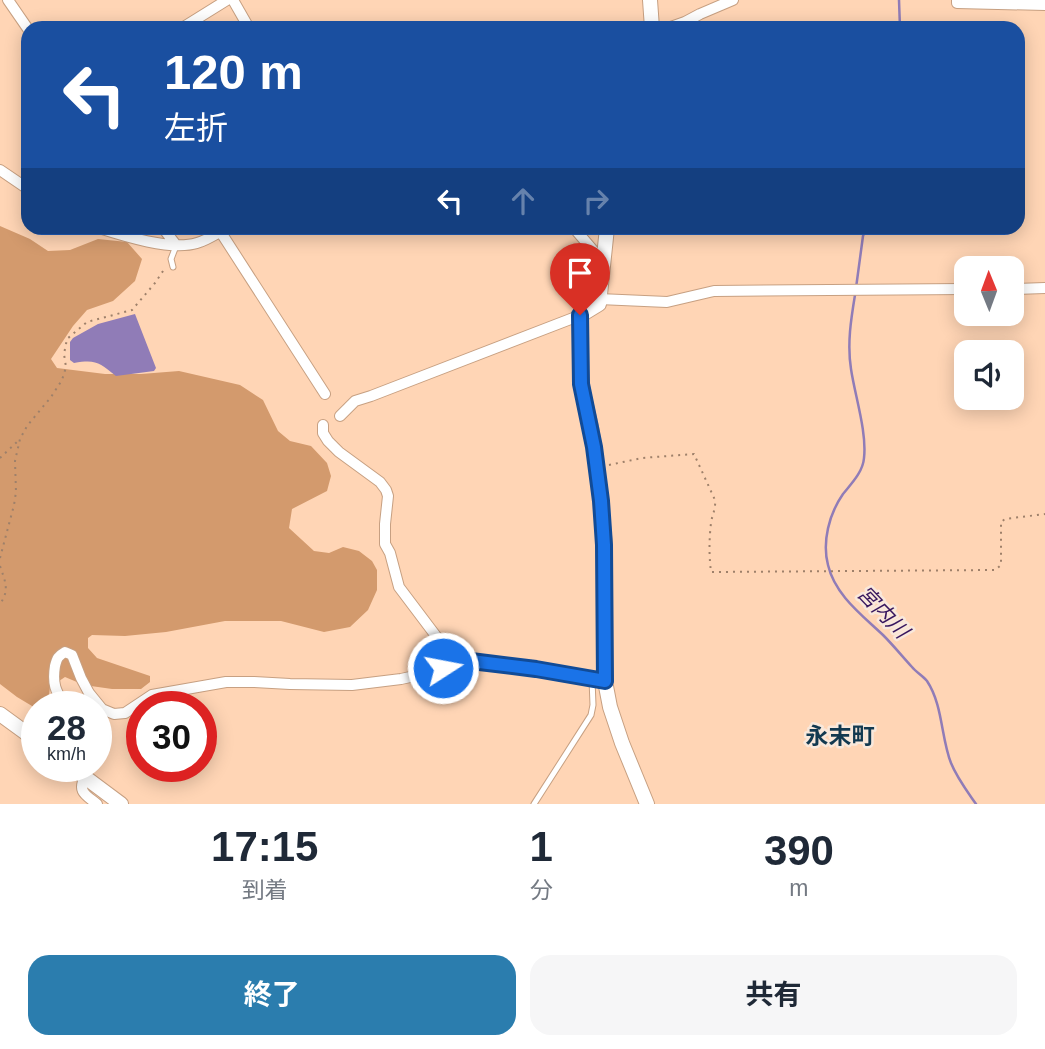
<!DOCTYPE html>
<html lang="ja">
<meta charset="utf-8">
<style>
:root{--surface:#fff;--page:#f6f6f7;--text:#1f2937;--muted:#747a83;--accent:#2b7dae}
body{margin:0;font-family:Arial,"Noto Sans JP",sans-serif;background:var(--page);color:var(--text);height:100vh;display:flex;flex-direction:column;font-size:26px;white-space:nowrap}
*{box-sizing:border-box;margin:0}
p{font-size:23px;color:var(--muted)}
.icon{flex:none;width:38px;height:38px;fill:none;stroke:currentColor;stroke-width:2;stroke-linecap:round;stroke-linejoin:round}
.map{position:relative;height:804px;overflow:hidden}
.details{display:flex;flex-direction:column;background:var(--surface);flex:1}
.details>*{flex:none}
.guide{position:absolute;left:21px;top:21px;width:1004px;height:214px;border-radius:21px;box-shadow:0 4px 18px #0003;background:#1a4fa0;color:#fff;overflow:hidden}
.needle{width:46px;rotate:359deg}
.controls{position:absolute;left:954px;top:256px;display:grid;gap:14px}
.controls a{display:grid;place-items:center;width:70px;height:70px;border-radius:14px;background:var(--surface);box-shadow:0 4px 18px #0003;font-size:35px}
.speed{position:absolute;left:21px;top:691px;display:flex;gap:14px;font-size:35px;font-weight:700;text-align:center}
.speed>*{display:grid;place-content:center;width:91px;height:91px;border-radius:50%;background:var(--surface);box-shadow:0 4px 18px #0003;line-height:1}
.speed small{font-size:18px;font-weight:400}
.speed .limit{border:10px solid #d22;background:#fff;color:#111}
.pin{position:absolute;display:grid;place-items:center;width:60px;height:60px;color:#fff;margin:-72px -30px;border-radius:50% 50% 50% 0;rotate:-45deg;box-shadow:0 0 7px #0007}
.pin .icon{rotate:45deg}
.me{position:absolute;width:77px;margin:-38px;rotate:79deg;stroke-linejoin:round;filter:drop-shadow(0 0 5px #0008)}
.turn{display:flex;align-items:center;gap:24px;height:147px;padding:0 28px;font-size:32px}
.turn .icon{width:91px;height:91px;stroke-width:2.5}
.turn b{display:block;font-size:49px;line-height:60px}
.lanes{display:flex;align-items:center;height:66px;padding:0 28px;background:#0003;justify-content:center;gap:35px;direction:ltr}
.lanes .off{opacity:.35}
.eta{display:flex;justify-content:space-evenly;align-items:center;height:119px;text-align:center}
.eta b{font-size:42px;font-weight:700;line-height:49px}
.primary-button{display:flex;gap:14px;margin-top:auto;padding:14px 28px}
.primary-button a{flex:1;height:80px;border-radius:21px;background:var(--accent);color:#fff;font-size:28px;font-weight:700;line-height:80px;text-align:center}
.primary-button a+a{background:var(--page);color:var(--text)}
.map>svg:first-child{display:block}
</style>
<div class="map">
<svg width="1045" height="804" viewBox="0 0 1045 804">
<rect width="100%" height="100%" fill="#ffd5b5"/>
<path fill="#d39a6d" d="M0 226 30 239 48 251 70 250 98 239 127 242 142 259 135 281 113 301 87 310 73 326 51 359 57 368 105 374H141L179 371 240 385 263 400 278 431 290 441 311 446 327 463 331 476 327 491 292 509 289 528 314 551 329 553 343 547 359 551 372 561 377 570V590L368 610 350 627 324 632 281 621H225L166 632 125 636 92 635 88 638V648L97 658 150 676V682L141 689H112L84 685 65 677 50 687 48 703 43 707H37V709L17 697 0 684Z"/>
<path fill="#907cb7" d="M135 314 156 368 154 371 116 376C99 363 97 359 74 363L70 360V342L73 338 98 324Z"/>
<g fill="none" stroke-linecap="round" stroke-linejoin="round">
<path stroke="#907cb7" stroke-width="2.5" d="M899 0 900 28
M856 288 863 236 866 228
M855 295C851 319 847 344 851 369 855 396 867 432 864 458 863 472 851 484 843 494 829 514 822 542 828 565 835 595 862 615 883 635 893 645 902 656 912 667 916 672 923 676 927 681 943 705 941 738 951 763 957 778 967 791 976 804"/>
<defs>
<path id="lane" d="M173 267 171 259 176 246
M534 804 591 715 593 705 592 679"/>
<path id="street" d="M8 0 28 29
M233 0 249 28
M957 0V3L1045 5
M182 28 227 0
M668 28 685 22 700 14 733 0
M0 170 28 189
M99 228C124 236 171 251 197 243 208 240 217 233 227 228
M163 228 176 245
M574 228 603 262
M220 231 325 394
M1012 289 1045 288
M599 299 667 302 714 291 966 289
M340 416 355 401 371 396 581 315
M323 425V433L328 441 339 452 380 482 386 490 388 496 385 524V544L390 553 399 587 442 644 443 668
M65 707C56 691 52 685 55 666 57 658 58 656 65 652L72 655 81 678 89 693 102 709 114 714 125 713 152 695 226 682H254L290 684 352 685 401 679 433 672 471 661 536 669 605 681
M85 777C77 792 86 795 97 804"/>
<path id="secondary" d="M650 0 652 28
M607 228 599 304 581 315V384L591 427 597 467 605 545V681L610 707 622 743 647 804
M0 714 37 741
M70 766 121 804"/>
</defs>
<use href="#lane" stroke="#c7a082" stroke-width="7"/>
<use href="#street" stroke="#c7a082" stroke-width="12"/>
<use href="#secondary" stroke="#c7a082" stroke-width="16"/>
<path stroke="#9e806a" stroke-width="2" stroke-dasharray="2 5" stroke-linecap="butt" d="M0 458 20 439
M609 465 642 458 694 454 715 500C716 509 712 515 711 523 709 540 709 556 711 572L995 570 1001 565V522L1005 519 1045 514
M0 558 14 505 16 492 15 461 20 439 27 426 51 397 62 380 66 367 64 354 67 339 87 322 132 310 155 283 165 268
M0 566C5 581 10 590 0 604"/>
<use href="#lane" stroke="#fff" stroke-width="5"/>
<use href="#street" stroke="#fff" stroke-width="10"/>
<use href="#secondary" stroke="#fff" stroke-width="14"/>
</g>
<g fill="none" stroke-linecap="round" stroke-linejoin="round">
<defs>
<path id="route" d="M443 668 471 661 536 669 605 681 604 545 601 501 594 447 581 384 580 315"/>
</defs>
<use href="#route" stroke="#114b97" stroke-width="18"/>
<use href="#route" stroke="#1a73e8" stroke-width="12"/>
</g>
<g text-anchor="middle" stroke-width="5" stroke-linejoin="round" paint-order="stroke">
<g font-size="21" font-style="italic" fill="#37165e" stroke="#f9e8db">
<text transform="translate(883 612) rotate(46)" y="7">宮内川</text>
</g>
<g font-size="23" font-weight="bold" fill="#123950" stroke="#f9e8db">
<text x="840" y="744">永末町</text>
</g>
</g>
</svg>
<div class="controls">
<a><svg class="needle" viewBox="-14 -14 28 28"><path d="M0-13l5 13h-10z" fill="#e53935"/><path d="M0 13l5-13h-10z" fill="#747a83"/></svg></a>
<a><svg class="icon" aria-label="sound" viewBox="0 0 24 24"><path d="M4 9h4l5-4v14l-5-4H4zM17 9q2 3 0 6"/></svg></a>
</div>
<div class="speed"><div>28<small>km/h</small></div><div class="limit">30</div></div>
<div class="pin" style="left:580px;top:315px;background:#d93025"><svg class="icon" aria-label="arrive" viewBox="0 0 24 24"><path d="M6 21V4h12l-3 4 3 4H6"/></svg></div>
<svg class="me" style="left:443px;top:668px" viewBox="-20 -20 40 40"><circle r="17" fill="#1a73e8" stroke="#fff" stroke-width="3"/><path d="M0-11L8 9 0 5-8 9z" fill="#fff"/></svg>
<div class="guide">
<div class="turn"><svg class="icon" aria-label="left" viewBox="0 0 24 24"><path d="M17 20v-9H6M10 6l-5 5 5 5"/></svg><div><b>120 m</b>左折</div></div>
<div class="lanes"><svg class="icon" aria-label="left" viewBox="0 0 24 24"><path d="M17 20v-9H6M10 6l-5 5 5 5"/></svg><svg class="icon off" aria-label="ahead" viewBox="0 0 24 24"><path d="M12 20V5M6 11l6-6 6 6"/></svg><svg class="icon off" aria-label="right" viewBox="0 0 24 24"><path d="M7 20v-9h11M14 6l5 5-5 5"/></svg></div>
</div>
</div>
<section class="details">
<div class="eta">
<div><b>17:15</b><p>到着</p></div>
<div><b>1</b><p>分</p></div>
<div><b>390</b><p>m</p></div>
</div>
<div class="primary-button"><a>終了</a><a>共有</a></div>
</section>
